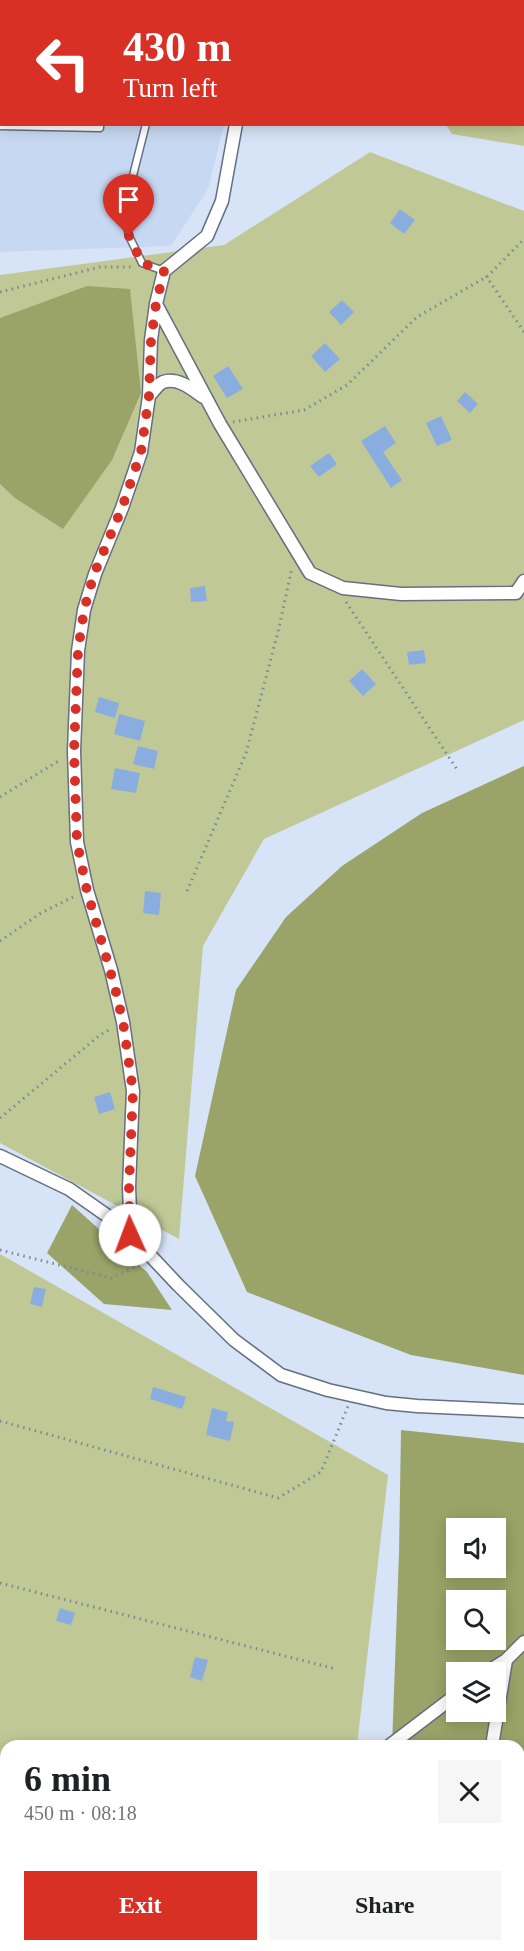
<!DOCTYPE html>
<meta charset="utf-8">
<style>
:root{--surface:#fff;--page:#f6f6f6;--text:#202124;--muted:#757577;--accent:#d93025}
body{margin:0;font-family:"Times New Roman",serif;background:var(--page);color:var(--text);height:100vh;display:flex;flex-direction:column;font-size:22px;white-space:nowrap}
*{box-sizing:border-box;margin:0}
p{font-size:20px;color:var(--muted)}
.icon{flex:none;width:33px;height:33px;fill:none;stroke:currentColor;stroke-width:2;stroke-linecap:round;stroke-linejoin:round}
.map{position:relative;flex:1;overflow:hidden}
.details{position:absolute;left:0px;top:1740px;width:525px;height:212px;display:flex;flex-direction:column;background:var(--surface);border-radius:18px 18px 0 0;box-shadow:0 3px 15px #0003}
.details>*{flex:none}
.hud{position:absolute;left:0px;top:0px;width:525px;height:126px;box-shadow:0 3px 15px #0003;background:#d93025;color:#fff;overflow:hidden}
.tools{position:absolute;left:446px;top:1518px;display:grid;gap:12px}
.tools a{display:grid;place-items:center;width:60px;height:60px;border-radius:0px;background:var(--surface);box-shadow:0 3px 15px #0003;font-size:30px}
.pin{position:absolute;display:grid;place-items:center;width:51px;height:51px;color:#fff;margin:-62px -26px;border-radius:50% 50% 50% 0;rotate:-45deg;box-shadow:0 0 6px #0007}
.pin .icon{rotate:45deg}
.me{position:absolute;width:66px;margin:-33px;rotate:358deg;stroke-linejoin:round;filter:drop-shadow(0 0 4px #0008)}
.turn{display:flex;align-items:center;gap:21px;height:126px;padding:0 24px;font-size:27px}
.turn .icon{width:78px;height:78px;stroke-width:2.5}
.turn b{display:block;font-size:42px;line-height:51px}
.round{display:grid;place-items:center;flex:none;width:63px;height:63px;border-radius:0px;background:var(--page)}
.summary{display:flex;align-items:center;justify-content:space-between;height:102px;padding:0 24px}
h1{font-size:36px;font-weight:600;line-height:45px}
.primary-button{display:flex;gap:12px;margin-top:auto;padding:12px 24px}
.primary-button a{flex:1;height:69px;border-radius:0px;background:var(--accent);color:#fff;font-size:24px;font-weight:600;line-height:69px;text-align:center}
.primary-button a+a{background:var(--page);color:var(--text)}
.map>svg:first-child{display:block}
</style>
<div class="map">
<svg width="524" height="1951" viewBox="0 0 524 1951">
<rect width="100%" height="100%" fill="#d7e4f7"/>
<path fill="#c7d9f2" d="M0 0H237V2H2V124L224 125 208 189 171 246 0 252Z"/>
<path fill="#c0c996" d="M382 0H524V146L452 134 446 125 524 124V2H383Z
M370 152 524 211V720L264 839 203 946 179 1239 0 1143V275L224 245Z
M0 1254 388 1475 357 1746H6V1946H298L295 1951H0Z"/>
<path fill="#9ba468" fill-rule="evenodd" d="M87 286 130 289 141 393 112 460 63 529 15 498 0 484V318Z
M524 766V1375L411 1355 247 1292 195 1176 236 990 286 917 342 866 422 813Z
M72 1205 147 1272 172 1310 104 1304 47 1253Z
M401 1430 524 1443V1951H322L325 1946H519V1746H392L399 1553ZM456 1528H495V1568H456ZM456 1600H495V1640H456ZM456 1672H495V1712H456Z"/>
<path fill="#8aade0" d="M400 209 415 220 404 234 390 223Z
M342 300 354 312 341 325 329 312Z
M325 343 340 359 325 372 311 356Z
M228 366 243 389 227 398 213 376Z
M465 392 478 404 470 413 457 401Z
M441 416 452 440 437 446 426 423Z
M385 426 396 443 383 452 402 480 391 488 361 441Z
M329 453 337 464 319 477 310 466Z
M205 586 207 601 191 602 190 588Z
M424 650 426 663 409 665 407 652Z
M362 669 376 684 363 696 349 681Z
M99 697 119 703 115 718 95 712Z
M119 714 145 721 140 741 114 734Z
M138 746 158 751 154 769 133 764Z
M115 768 140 773 136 793 111 789Z
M145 891 161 893 159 915 143 913Z
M110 1092 115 1109 99 1114 94 1097Z
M34 1287 46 1289 42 1307 30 1304Z
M153 1387 186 1397 182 1409 150 1399Z
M212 1408 228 1412 226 1421 234 1422 230 1441 206 1435Z
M60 1608 75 1613 71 1625 56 1621Z
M195 1657 208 1660 202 1681 190 1677Z"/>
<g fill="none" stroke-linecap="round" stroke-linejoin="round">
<defs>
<path id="service" d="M0 40H2
M146 124 124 211 129 236 142 263 164 271
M0 126 100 128V124"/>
<path id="minor" d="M266 2V0
M449 2 452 0
M236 124 222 201 207 236 164 271 156 304 151 340 149 396 141 452 122 508 95 574 84 610 78 651 74 751 77 842 87 890 111 970 123 1022 133 1091 129 1187 131 1235 178 1285 234 1340 281 1375 328 1390 386 1403 417 1406 524 1411
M156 304 220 424 310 573 343 588 401 594 516 593 524 581
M149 396C153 392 158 384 163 382 178 377 192 389 203 397
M0 1156 69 1189 109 1217 131 1235
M487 1672 506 1660 524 1642
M389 1746 456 1695
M492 1746 506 1660
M252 1951 254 1946
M455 1951 458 1946"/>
</defs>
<use href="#service" stroke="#646f80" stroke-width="9"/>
<use href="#minor" stroke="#646f80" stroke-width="15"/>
<path stroke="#7e8794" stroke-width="3" stroke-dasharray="1.5 4.5" stroke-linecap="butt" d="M486 276 524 332
M0 292 100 267H133
M233 422 304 410 347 385 417 317 488 276 524 239
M346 602 458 771
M0 797 60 760
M187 891 246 753 278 632 292 568
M0 941 41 913 75 896
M0 1118 100 1035 111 1029
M0 1250 111 1278 142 1264
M0 1421 278 1498 321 1472 348 1406
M0 1583 336 1669
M0 1819H6
M38 1951 64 1946"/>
<use href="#service" stroke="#fff" stroke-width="6"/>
<use href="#minor" stroke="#fff" stroke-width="12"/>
</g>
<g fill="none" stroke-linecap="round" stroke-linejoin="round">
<path stroke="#d93025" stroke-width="10" stroke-dasharray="0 18" d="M129 236 142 263 164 271 156 304 151 340 149 396 141 452 122 508 94 574 84 610 78 651 74 751 77 842 87 891 115 988 123 1022 133 1091 129 1187 130 1235"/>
</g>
</svg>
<div class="tools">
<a><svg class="icon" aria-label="sound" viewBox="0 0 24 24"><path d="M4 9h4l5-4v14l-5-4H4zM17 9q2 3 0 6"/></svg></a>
<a><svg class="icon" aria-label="search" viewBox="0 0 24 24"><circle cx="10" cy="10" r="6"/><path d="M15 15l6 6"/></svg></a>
<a><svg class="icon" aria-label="layers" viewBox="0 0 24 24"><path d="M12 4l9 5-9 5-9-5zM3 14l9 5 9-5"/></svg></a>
</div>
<div class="pin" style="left:129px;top:236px;background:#d93025"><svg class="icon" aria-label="arrive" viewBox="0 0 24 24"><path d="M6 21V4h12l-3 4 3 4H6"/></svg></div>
<svg class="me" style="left:130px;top:1235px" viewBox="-20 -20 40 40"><circle r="19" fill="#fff"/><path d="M0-13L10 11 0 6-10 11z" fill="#d93025"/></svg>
<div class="hud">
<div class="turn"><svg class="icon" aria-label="left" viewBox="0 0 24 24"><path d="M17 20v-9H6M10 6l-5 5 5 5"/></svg><div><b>430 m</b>Turn left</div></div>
</div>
<section class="details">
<div class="summary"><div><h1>6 min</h1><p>450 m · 08:18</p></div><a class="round"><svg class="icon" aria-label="close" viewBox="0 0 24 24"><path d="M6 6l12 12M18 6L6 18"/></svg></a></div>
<div class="primary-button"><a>Exit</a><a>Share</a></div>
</section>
</div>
